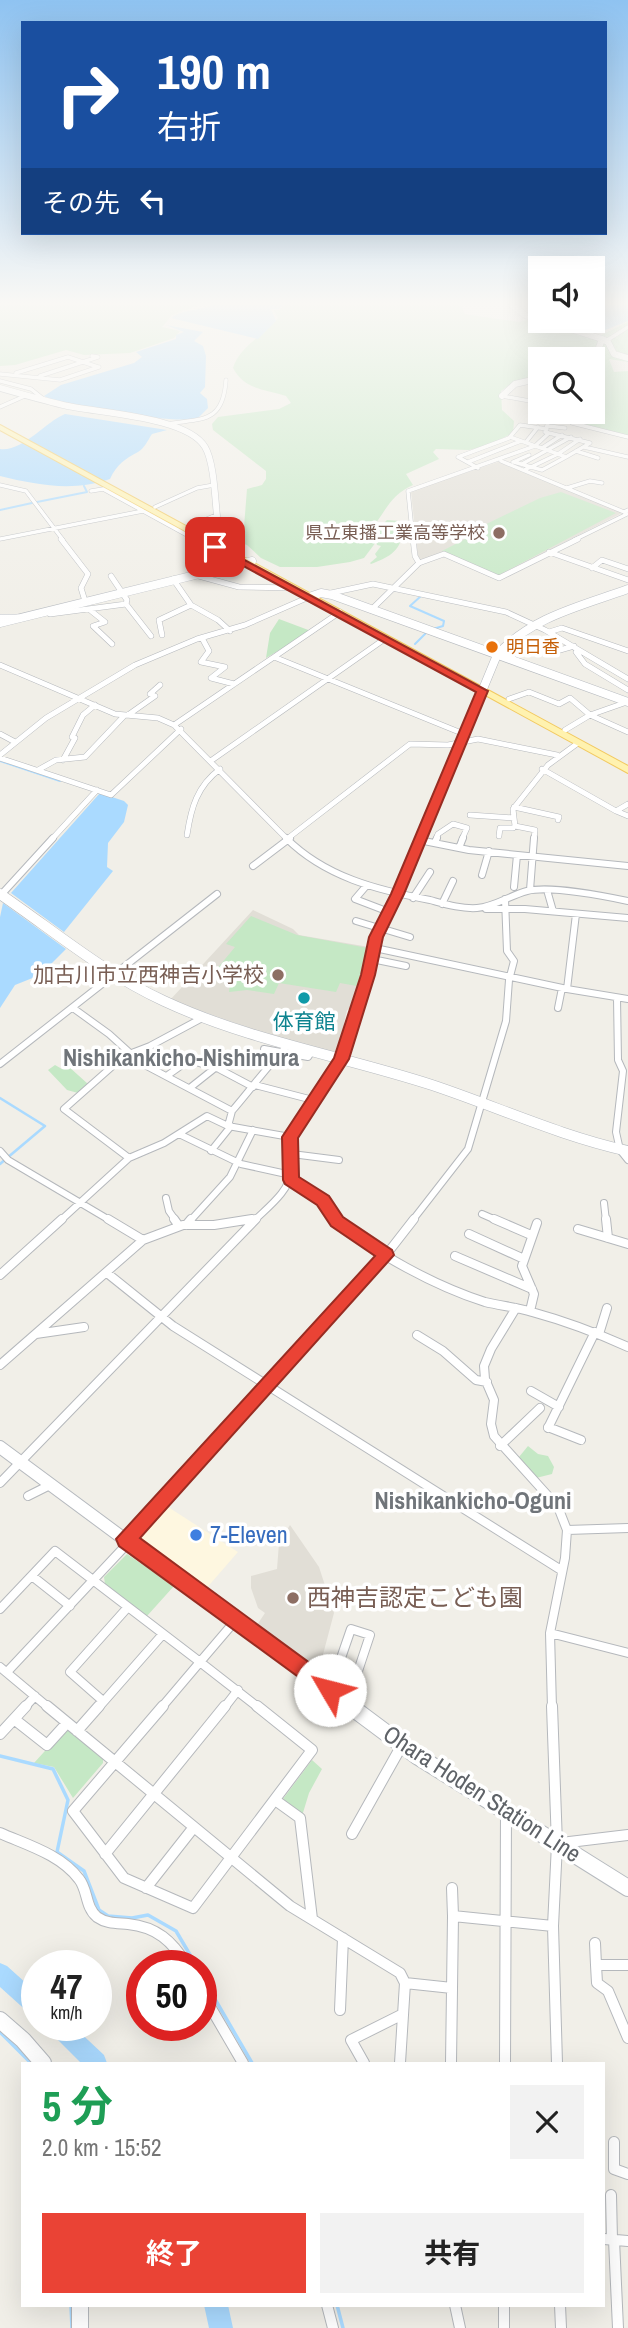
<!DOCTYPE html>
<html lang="ja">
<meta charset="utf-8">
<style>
:root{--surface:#fff;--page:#f2f2f2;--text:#222;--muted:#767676;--accent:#ea4335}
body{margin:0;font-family:"Archivo Narrow","Noto Sans JP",sans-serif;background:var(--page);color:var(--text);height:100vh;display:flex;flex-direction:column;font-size:26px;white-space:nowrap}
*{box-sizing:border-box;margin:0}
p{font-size:23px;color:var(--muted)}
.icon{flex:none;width:38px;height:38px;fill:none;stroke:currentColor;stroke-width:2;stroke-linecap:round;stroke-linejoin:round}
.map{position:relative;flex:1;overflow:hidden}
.panel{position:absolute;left:21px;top:2062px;width:584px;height:245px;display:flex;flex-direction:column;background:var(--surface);border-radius:0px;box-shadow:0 7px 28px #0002}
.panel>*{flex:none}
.guide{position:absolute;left:21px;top:21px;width:586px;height:214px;border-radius:0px;box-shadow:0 7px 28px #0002;background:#1a4fa0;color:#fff;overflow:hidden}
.tools{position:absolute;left:528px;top:256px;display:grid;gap:14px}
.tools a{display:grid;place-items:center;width:77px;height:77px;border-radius:0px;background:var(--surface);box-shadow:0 7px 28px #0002;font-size:35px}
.speed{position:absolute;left:21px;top:1950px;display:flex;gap:14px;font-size:35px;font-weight:700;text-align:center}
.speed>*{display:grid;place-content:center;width:91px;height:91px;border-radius:50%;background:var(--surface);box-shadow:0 7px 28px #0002;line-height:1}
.speed small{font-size:18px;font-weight:400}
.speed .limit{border:10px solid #d22;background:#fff;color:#111}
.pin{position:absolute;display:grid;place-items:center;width:60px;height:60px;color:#fff;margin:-30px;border-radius:14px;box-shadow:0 4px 10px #0006}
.me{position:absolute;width:77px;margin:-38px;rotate:307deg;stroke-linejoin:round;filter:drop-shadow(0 0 5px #0008)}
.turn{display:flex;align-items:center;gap:24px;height:147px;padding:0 21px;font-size:32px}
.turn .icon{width:91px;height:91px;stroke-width:2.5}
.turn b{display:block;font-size:49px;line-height:60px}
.then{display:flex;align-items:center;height:66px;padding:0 21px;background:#0003;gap:14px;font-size:26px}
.round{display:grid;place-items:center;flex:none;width:74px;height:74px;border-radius:0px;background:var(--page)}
.overview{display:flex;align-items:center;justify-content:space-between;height:119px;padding:0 21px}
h1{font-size:42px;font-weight:700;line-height:52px;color:#1e9e55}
.cta{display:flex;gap:14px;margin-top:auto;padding:14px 21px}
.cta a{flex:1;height:80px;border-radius:0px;background:var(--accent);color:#fff;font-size:28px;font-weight:700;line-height:80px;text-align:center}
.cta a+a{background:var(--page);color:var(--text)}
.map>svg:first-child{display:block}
</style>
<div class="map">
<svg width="628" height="2328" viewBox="0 0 628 2328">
<rect width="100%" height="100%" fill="#f1efe8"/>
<path fill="#fef7e0" d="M165 1505 238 1552 205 1590 138 1541 137 1537Z"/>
<path fill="#e1ded6" d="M498 462 502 463 622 513 497 577 443 553 427 561 418 558 411 491Z
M253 910 293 929 299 935 369 947 354 1007 347 1010 344 1023 348 1027 340 1050 330 1052 255 1030 170 1000Z
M290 1525 319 1567 334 1613 321 1662 314 1668 257 1625 265 1613 258 1608 251 1588V1576L277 1569 279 1543Z"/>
<path fill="#c5e8c5" d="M0 305H199L172 315 162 327 180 331 174 338 130 353 84 355 66 350 15 365 0 366Z
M283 305H461L465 314 519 322 529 319 595 338 628 322V362L609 359 614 372 628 371V436H618L573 421 574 411H593V368L602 357 541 359V375L514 382 501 391 502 410 514 421 513 433 489 445 469 450 436 449 433 452 439 459 406 474 413 485C393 494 388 506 376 523L383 524 387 520 400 521 399 527 403 529C402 550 390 557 371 564L370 563 377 557 375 554 381 546 377 545 376 542 364 558 350 562 317 567H280L261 558 247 545 226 538 224 528 244 527 247 489 262 485 266 479V471L213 430 212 424 218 417 279 409 291 403 286 396C264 389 245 390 233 368 239 347 264 335 278 318L273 310H280Z
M561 492 616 513 497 576 442 551 475 534 474 530 540 498Z
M279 619 311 631 266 658 270 633Z
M251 916 297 935 368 948 357 986 340 983 336 992 279 983 274 994 247 990 229 992 230 984 211 976 235 947 226 944Z
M55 1065 62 1069 68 1066 88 1084 78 1093 67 1090 48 1070Z
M528 1446 538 1454 548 1456 554 1467 552 1474 536 1478 519 1457Z
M127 1554 174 1586 147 1616 105 1584 104 1577Z
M64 1730H68L103 1758V1763L73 1798 54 1767 34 1763Z
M312 1760 322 1769 309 1793 302 1816 283 1799Z"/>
<path fill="#aadaff" d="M213 305H282L279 309H271L276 321 258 339 171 318C183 309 198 311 213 305Z
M593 305H628V321L600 332 553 320H593Z
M166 325 203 332 194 341 203 346 206 356 205 387 200 393 207 399 208 408 196 420C162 420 72 412 44 396L61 385 134 363 142 357 136 352 176 339V335L184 332Z
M65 414 167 430 152 434C148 440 144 449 138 452 125 459 117 464 110 479 73 492 37 485 0 476V449C23 452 45 422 65 414Z
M100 793 124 801 128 805 124 822 108 843 107 867 113 871 64 932 11 893Z
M3 903 66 949 40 975 15 985 0 1008V917Z"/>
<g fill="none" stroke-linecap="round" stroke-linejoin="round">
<path stroke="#aadaff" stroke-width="2" d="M37 502 87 492 84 486
M0 510 32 503
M421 596 410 606 444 621 443 626 433 629
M415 644 427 632
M0 761 60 781"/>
<path stroke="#aadaff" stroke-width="2.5" d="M0 1098 45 1126 0 1164"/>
<path stroke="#aadaff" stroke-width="3.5" d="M0 1756 53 1769 68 1800 57 1852 84 1871 99 1910 108 1916 132 1918 148 1915 176 1931 196 1965
M201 1975 252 2063
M0 2032 31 2063
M71 2305 72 2328
M337 2305 343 2328"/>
<path fill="#aadaff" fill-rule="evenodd" d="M0 1963 7 1966 37 1993V2017L30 2014 0 1987Z
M47 2025H72L104 2055 107 2063H81L50 2032Z
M204 2305H228L233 2328H209Z"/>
<defs>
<path id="street-far4" d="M606 341 628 327
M16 373 68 357 98 367
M0 374 60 380 99 367
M40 376 98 357 92 356
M0 381 31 389 46 401
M502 396 541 403
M0 407 27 395
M572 411V423L628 437
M167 424C200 418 223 425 226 380
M548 426 565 428
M549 433 590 443 566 457
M510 437 558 454 580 439
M526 442 538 427
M584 447 628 457
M542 448 562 435
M576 451 598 458
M558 454 566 457 542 470 531 467Z
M501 461 624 512
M468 462 521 441
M513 462 529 455
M514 462 531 467
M522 464 571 437
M478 468 458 457 509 438 520 425 547 429
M524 470 531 467
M0 485 26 491 63 540
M567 488 590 481 602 483
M91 491 103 489 196 540
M155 507 197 488 214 485
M0 539 143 511
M413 540 408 491 535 446 549 433 545 432 548 422 533 417V411
M574 540 627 514 624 512 628 510"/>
<path id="street-far3" d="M61 539 88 574 81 588 85 601
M193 539 214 550 222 560 219 568
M413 539 415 556 419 563
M549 552 628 580
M592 568 602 560 628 569
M195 575 239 587 294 588
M111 576 127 600 126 604 151 636
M173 579 191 605 218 620 230 631
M331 593 373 584 506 612 545 630 628 679
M90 610 105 622 93 626 112 644
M371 610 419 563 444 554 499 578 578 539
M50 614 126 604
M0 617H18
M549 632 562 628 628 651
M162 635 159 620 191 605
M202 638 209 651 201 662 225 667 211 678 234 684
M576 652 585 664 628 690
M546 654 574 646
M274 657 340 612
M0 665 115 714 158 718 174 725 287 839
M509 699 529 692 559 704 570 698 590 715 565 730
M128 715 155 696 150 694 160 685
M590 715 628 732
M590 715 627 702
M174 725 274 657 464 734
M0 734 15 742
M0 755 46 718 135 665 197 639 245 625 309 597
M0 758 111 795 181 729
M63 760 75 738 72 737 83 715 95 705
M212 760 386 638
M542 769 616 811
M38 770 56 760 85 757 124 716
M628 804 616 811 628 816
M514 807 559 817 558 820
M470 815 514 818
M515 826 513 809 548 765 578 743
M515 826 535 830 534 839
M187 835C191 808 197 786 220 769
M499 836 500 828H513
M52 839 97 790
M287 839 410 744 448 745 478 739 557 755
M436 839 438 834 453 824 467 828 462 839"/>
<path id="street-far2" d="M286 838C325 877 377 890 430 900 445 904 461 909 477 908 494 907 511 895 527 891 551 885 604 896 628 901
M419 840 469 850 628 866
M435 843 437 838
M459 848 463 838
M253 866 290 838
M482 875 489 851
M367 885 355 899 389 912
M514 887 517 855
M530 890 534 838
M547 890 553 911
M0 896 53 838
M413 898 430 872
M442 904 453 881
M486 909H525L628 918
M356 921 379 928
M380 928 410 937
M375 948 567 989 628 999
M372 959 406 966
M567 989 576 914
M617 998 618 1060 623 1071 616 1132 620 1150 628 1160
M73 1008 109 1034 141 1063 232 1111 228 1126 290 1137
M558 1008 562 988
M264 1049 308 1057 312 1051
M98 1056 118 1062
M0 1064 217 894
M168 1075 189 1060 219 1069 253 1087
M255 1085 313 1100
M191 1087 215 1068
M232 1111C252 1088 268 1065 289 1044
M179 1134 241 1164 291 1175
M0 1151 8 1160 111 1221
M211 1151 231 1126
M292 1154 339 1160
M129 1158 164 1143 207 1116 228 1126
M291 1180 323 1200 337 1221
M166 1198 169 1211 176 1221
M604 1203 606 1221
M482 1214 498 1221
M60 1221 129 1158 64 1109 124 1056 150 1046 204 1017
M190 1221 230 1177 253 1130
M241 1221 253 1219
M254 1221C268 1207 290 1191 291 1171 292 1156 287 1144 293 1131L342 1059
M412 1221 468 1149 506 1021 509 980 514 961 507 951 505 899"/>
<path id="street-far1" d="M108 1219 143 1240
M174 1219 179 1226
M336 1219C372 1253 438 1287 485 1302 501 1306 517 1307 532 1312 565 1321 597 1333 628 1347
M494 1219 531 1235
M606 1219 608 1238
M186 1225 191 1219
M578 1229 628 1244
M469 1234 524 1259
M455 1256 532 1289
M107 1273 173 1326 561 1570
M0 1275 62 1219
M516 1308 491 1349 484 1366 485 1379 494 1400 491 1424 494 1436 558 1507 567 1530 565 1558 550 1633 552 1708
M530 1311 534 1294 522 1266 537 1223
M36 1334 84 1327
M599 1334 607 1308
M417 1335 443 1351 476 1380 487 1382
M0 1365 143 1240 183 1225H214L252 1219
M531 1391 559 1407
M548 1427 581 1440
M548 1428 595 1332
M500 1446 540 1408
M0 1483 256 1219
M28 1496 52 1484
M567 1530 628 1528
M126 1539 386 1255 414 1219
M32 1576 70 1606
M0 1609 55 1551 200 1662
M550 1633 628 1653
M200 1662 259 1708
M200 1662 235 1621
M0 1667 49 1708
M7 1672 129 1542
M330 1690 351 1629 370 1635 347 1704
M103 1701 70 1672 128 1607
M24 1708 35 1696
M98 1708 163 1634
M161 1708 200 1662
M224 1708 238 1690"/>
<path id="street" d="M47 1706 290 1906 400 1973 405 1983 452 1988
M163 1706 73 1811 124 1878 193 1908 312 1750 257 1706
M552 1706 557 1844 553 1926 557 2063
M14 1719 47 1745 67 1723
M77 1731 99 1706
M0 1734 26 1706
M275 1800 300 1818 312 1919
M0 1833C27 1845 60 1854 79 1879 88 1890 85 1907 97 1917 107 1924 117 1923 128 1924 157 1927 172 1941 187 1965
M352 1834 402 1745
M561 1843 628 1835
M105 1854 225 1706
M146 1888 194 1827
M452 1888 453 1916
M595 1943 596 1965
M628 1965H596L597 1983 608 1991 628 2038
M201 1991 243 2063
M340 2010 343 1938
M364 2063 351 2040 403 2014
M400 2063 405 1983
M451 2063 453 1916 553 1926
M505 2063 506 1813
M614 2142V2169L628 2174
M611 2195 612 2240
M604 2239 628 2241
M614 2240 618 2328
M327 2305 333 2328
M455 2305 460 2328
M504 2305V2328
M560 2305 561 2328"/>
<path id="secondary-far4" d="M512 305 525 315 541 320
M542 320 602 339 608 342 614 354 628 358
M593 365 602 339
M0 388C21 394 42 400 63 405 96 413 187 416 205 447 214 462 215 498 217 516L187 529
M502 396 515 384 541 378"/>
<path id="secondary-far3" d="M309 597 321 593 332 595 628 702
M0 623 252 561
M421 839 497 655C531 617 581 606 628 589"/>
<path id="secondary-far2" d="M0 894C54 931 105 974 164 1001 250 1041 343 1056 432 1085 498 1107 560 1136 628 1151
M342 1059 368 975 376 937 398 894 421 838"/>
<path id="secondary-far1" d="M0 1447 352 1708"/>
<path id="secondary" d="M350 1706 417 1756 628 1888
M0 2020 23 2040 43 2063
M80 2305V2328"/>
<path id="primary" d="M0 425 628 766V773L0 430Z"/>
</defs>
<use href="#street-far4" stroke="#b5b8bc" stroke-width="4.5"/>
<use href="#street-far3" stroke="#b5b8bc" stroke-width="6"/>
<use href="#street-far2" stroke="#b5b8bc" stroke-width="8"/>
<use href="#street-far1" stroke="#b5b8bc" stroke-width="10"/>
<use href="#street" stroke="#b5b8bc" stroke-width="12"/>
<use href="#secondary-far4" stroke="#b6babf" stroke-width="7"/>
<use href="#secondary-far3" stroke="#b6babf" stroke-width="9"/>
<use href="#secondary-far2" stroke="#b6babf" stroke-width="11"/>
<use href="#secondary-far1" stroke="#b6babf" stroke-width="14"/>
<use href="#secondary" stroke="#b6babf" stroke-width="18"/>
<use href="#primary" stroke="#f2c960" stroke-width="2"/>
<use href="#street-far4" stroke="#fff" stroke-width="3.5"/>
<use href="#street-far3" stroke="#fff" stroke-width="5"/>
<use href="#street-far2" stroke="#fff" stroke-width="6"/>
<use href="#street-far1" stroke="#fff" stroke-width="8"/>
<use href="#street" stroke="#fff" stroke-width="10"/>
<use href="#secondary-far4" stroke="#fff" stroke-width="6"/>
<use href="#secondary-far3" stroke="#fff" stroke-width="8"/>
<use href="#secondary-far2" stroke="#fff" stroke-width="10"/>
<use href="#secondary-far1" stroke="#fff" stroke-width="12"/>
<use href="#secondary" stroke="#fff" stroke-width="16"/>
<use href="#primary" fill="#fff2af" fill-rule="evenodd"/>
</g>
<linearGradient id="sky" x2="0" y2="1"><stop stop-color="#8fc3f1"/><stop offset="0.48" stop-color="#f9f8f5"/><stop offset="1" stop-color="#f9f8f5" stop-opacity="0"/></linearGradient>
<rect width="628" height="631" fill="url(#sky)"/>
<path fill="#ea4335" stroke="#982c22" stroke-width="2" d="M215 544 488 691 404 894 383 937 375 975 349 1059 298 1138 299 1177 329 1196 343 1217 392 1250 394 1255 140 1538 337 1683 340 1690 337 1697 330 1700 119 1546 116 1539 375 1256 331 1226 317 1205 285 1184 283 1180 282 1137 334 1058 361 975 369 937 391 894 476 692 212 549 210 547Z"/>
<g fill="#8d6e63" stroke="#fff" stroke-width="2.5">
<circle cx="499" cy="533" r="7"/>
<circle cx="278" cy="975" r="7"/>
<circle cx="293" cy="1598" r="7"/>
</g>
<circle fill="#e8710a" stroke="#fff" stroke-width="2.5" cx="492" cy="647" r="7"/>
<circle fill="#0f9aa8" stroke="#fff" stroke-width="2.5" cx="304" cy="998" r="7"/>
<circle fill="#3f7fe0" stroke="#fff" stroke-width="2.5" cx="196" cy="1535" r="7"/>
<g text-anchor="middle" stroke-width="7" stroke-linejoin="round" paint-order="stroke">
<g font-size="18" fill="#785e54" stroke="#fff" text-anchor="end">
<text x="485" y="539">県立東播工業高等学校</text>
</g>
<g font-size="18" fill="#c56008" stroke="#fff" text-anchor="start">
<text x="506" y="653">明日香</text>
</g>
<g font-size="21" fill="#785e54" stroke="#fff" text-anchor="end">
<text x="264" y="982">加古川市立西神吉小学校</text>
</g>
<g font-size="21" fill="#0d838f" stroke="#fff">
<text x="304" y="1029">体育館</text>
</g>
<g font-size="24" font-weight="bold" fill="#70757a" stroke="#fff">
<text x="181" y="1066">Nishikankicho-Nishimura</text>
<text x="473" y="1509">Nishikankicho-Oguni</text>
</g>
<g font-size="24" fill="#366cbe" stroke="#fff" text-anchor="start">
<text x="210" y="1543">7-Eleven</text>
</g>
<g font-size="24" fill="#785e54" stroke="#fff" text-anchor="start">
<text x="307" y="1606">西神吉認定こども園</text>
</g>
<g font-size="24" fill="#5f6368" stroke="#fff">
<text transform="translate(482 1794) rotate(33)" y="8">Ohara Hoden Station Line</text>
</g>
</g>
</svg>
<div class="tools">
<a><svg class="icon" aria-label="sound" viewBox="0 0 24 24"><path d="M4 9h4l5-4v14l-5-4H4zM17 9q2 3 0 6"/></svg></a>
<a><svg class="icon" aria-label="search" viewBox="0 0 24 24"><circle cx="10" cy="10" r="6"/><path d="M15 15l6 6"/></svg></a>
</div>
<div class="speed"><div>47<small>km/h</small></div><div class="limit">50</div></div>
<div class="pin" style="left:215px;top:547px;background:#d93025"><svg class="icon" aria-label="arrive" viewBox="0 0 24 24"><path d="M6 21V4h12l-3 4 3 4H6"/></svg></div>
<svg class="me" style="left:330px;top:1690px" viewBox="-20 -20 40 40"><circle r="19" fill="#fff"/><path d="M0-13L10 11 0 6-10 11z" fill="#ea4335"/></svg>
<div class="guide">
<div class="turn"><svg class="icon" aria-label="right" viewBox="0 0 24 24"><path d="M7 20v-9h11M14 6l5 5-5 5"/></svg><div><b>190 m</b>右折</div></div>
<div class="then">その先<svg class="icon" aria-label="left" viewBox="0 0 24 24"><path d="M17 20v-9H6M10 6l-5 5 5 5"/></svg></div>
</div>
<section class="panel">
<div class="overview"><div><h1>5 分</h1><p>2.0 km · 15:52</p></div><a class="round"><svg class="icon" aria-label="close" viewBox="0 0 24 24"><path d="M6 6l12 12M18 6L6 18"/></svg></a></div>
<div class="cta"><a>終了</a><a>共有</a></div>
</section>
</div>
